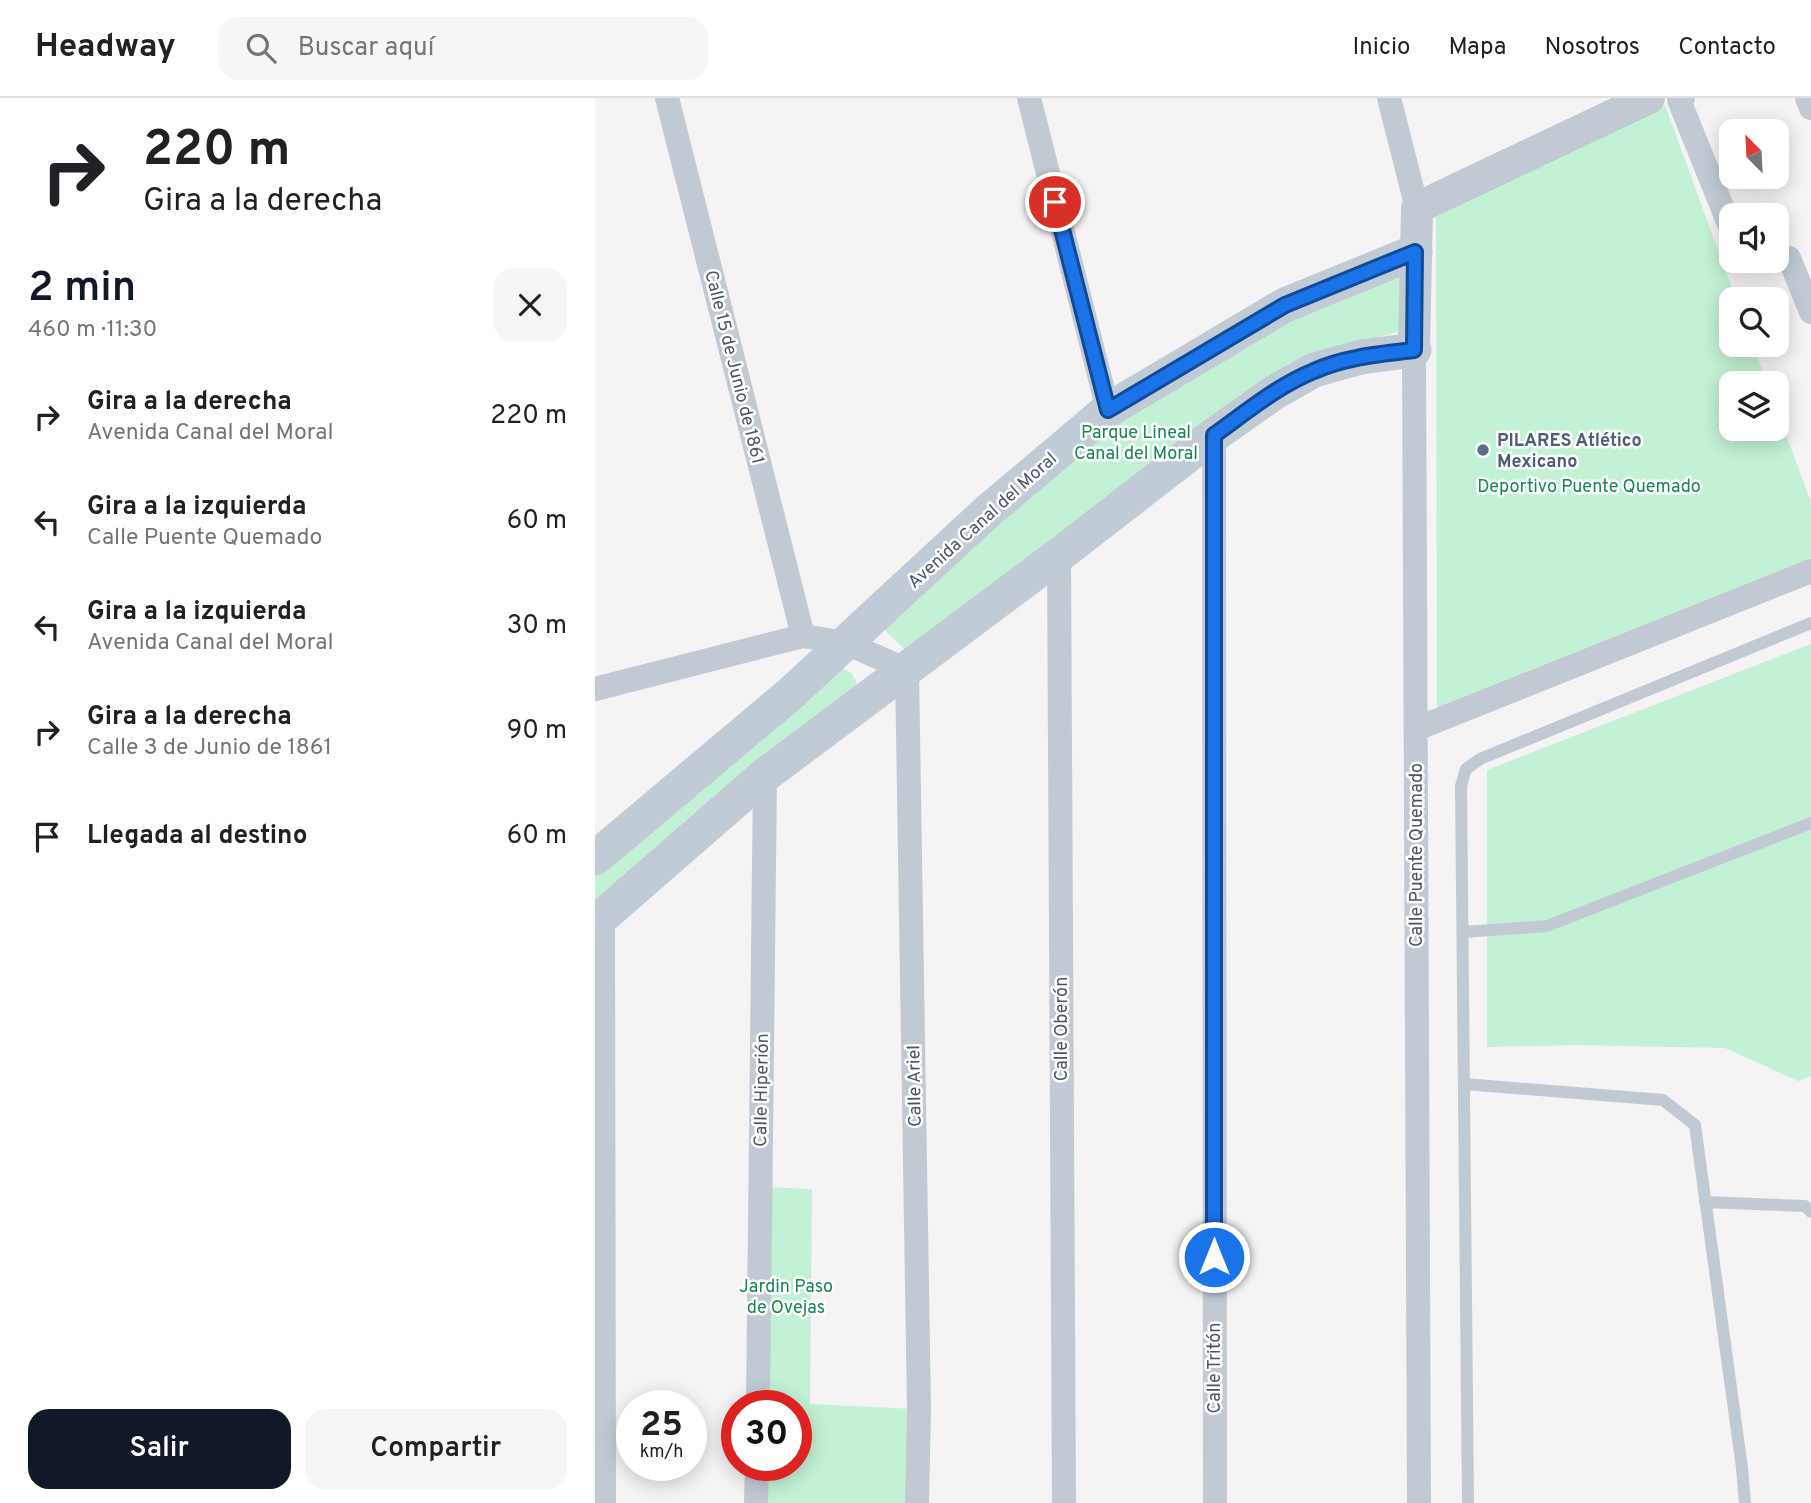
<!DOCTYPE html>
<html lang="es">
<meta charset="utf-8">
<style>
:root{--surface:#fff;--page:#f6f6f6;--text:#202124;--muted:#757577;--line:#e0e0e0;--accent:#111827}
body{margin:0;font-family:Overpass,sans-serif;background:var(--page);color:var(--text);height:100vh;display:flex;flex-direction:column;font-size:26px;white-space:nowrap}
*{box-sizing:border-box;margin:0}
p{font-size:23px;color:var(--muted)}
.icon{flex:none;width:38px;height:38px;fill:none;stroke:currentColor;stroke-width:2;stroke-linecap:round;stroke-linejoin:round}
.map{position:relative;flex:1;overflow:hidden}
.drawer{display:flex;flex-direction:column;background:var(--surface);width:595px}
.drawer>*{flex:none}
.guide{background:#fff;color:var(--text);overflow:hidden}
.needle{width:46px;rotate:336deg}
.buttons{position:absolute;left:1124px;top:21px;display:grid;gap:14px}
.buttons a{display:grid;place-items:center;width:70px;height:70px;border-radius:14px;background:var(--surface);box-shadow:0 4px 18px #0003;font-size:35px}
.speed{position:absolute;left:21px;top:1292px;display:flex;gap:14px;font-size:35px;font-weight:700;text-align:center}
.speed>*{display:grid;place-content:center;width:91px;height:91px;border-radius:50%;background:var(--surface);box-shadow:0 4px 18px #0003;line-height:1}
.speed small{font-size:18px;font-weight:400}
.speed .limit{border:10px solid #d22;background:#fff;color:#111}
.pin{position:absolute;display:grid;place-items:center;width:60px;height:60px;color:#fff;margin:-30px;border:4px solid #fff;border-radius:50%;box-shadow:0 2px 7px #0007}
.me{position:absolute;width:77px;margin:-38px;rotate:0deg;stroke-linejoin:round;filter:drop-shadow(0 0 5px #0008)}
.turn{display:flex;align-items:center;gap:24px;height:147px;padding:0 28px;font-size:32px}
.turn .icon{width:91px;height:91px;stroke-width:2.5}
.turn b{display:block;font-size:49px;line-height:60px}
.round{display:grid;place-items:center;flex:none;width:74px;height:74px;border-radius:21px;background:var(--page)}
.headline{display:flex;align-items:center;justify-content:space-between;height:119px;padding:0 28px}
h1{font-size:42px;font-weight:600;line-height:52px;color:var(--accent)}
.action{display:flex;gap:14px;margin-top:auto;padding:14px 28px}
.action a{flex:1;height:80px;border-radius:21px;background:var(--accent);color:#fff;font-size:28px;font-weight:600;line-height:80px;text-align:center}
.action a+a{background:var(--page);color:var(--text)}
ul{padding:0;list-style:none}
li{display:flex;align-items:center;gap:21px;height:105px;padding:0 28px}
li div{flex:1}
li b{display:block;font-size:26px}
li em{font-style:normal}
header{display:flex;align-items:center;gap:42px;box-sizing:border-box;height:98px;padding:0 35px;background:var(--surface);border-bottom:2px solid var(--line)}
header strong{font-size:33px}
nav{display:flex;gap:38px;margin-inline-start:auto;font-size:24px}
.search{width:490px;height:63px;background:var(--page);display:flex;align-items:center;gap:18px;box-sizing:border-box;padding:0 24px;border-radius:21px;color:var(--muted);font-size:26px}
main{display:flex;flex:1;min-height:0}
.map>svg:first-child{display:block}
</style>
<header>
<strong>Headway</strong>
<div class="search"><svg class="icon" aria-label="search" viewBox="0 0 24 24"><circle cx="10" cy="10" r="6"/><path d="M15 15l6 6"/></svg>Buscar aquí</div>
<nav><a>Inicio</a><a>Mapa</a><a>Nosotros</a><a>Contacto</a></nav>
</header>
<main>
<section class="drawer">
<div class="guide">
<div class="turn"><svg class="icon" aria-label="right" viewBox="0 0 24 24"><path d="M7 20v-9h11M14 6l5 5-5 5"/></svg><div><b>220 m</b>Gira a la derecha</div></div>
</div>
<div class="headline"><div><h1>2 min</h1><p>460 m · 11:30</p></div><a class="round"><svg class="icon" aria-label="close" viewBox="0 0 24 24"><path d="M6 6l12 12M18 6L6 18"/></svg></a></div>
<ul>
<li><svg class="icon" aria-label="right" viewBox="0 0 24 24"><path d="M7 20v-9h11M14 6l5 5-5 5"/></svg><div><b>Gira a la derecha</b><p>Avenida Canal del Moral</p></div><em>220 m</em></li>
<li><svg class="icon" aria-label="left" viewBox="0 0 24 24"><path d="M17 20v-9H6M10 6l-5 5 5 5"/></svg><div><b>Gira a la izquierda</b><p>Calle Puente Quemado</p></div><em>60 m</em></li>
<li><svg class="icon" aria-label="left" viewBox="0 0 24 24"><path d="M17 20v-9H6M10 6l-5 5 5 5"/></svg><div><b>Gira a la izquierda</b><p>Avenida Canal del Moral</p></div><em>30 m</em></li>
<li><svg class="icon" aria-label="right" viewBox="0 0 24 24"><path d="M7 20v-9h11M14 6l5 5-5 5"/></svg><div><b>Gira a la derecha</b><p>Calle 3 de Junio de 1861</p></div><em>90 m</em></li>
<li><svg class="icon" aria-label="arrive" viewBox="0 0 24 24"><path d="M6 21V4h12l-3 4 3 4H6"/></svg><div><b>Llegada al destino</b></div><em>60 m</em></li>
</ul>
<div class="action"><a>Salir</a><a>Compartir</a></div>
</section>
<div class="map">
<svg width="1216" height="1405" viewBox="0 0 1216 1405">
<rect width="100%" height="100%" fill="#f5f3f3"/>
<path fill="#c3f1d5" d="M1070 7 1141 201H1136V247H1158L1172 285H1136V331H1181V310L1216 404V462L842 615 841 119Z
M816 160 808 232 714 260 315 556 284 527 525 316 693 215Z
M1216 546V978L1203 983 1130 950 981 947 892 949V672Z
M246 569 257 576 266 593 0 815V770Z
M168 1089 217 1091 215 1306 320 1311 321 1405H161L163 1367H201V1307H166Z"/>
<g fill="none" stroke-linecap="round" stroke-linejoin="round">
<path stroke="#c1cad2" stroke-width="12" d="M868 834 952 828 1216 725
M869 986 1068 1002 1100 1027 1147 1370 1150 1405
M1110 1104 1210 1108 1216 1114
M873 1405 866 688 871 671 885 661 1216 525"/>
<path stroke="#c1cad2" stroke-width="24" d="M72 0 208 538
M434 0 513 312
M794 0 822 110
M1088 0 1084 2 1136 131
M1212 0 1216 10
M1194 160 1216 214
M819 252 824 1405
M619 337 620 1405
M464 457 469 1405
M0 591 208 538 251 545 312 572 324 1311 322 1405
M821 631 1216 473
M8 817 9 1405
M163 1307 170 677
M161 1405 162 1367"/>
<path stroke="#c1cad2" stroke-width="32" d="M819 252 822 110 1054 0"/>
<path stroke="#c1cbd6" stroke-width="35" d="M0 760 194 597 392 414 513 312 690 207 820 154
M0 825 170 677 464 457 619 337 680 294 719 272 766 259 819 252"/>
</g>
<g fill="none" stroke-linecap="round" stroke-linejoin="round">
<defs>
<path id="route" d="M460 104 513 312 690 207 820 154 819 252C785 256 750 259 719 273 682 288 650 315 619 337V1159"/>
</defs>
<use href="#route" stroke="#114b97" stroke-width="18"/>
<use href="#route" stroke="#1a73e8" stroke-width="12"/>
</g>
<circle fill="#5c6f8a" stroke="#fff" stroke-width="2.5" cx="888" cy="352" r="7"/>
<g text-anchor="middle" stroke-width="5" stroke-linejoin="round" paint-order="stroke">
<g font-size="18" fill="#4a5661" stroke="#fff">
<text transform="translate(140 269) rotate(76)" y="6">Calle 15 de Junio de 1861</text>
<text transform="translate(387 422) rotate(-42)" y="6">Avenida Canal del Moral</text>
<text transform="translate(821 757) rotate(-90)" y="6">Calle Puente Quemado</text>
<text transform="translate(466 931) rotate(-90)" y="6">Calle Oberón</text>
<text transform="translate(319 988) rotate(-91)" y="6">Calle Ariel</text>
<text transform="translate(166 992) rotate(-89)" y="6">Calle Hiperión</text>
<text transform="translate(619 1270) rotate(-90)" y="6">Calle Tritón</text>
</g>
<g font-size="18" fill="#17864f" stroke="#fff">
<text x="541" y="340">Parque Lineal<tspan x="541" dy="21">Canal del Moral</tspan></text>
<text x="994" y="394">Deportivo Puente Quemado</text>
<text x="191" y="1194">Jardin Paso<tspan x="191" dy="21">de Ovejas</tspan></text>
</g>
<g font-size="18" font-weight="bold" fill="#4e5e75" stroke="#fff" text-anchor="start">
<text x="902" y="348">PILARES Atlético<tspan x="902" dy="21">Mexicano</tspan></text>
</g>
</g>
</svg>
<div class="buttons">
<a><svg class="needle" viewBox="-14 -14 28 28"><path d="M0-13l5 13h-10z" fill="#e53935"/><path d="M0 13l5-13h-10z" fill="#757577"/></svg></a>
<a><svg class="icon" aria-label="sound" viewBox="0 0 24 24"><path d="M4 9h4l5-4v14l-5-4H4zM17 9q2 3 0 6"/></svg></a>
<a><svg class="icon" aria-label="search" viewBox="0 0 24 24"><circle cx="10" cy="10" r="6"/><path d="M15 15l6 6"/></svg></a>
<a><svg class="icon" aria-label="layers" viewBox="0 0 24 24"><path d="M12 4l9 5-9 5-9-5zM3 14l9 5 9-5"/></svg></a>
</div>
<div class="speed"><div>25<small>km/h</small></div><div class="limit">30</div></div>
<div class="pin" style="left:460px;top:104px;background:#d93025"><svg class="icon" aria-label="arrive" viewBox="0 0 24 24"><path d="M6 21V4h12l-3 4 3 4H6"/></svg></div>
<svg class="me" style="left:619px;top:1159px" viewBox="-20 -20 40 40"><circle r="17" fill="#1a73e8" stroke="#fff" stroke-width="3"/><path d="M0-11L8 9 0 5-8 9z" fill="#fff"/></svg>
</div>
</main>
